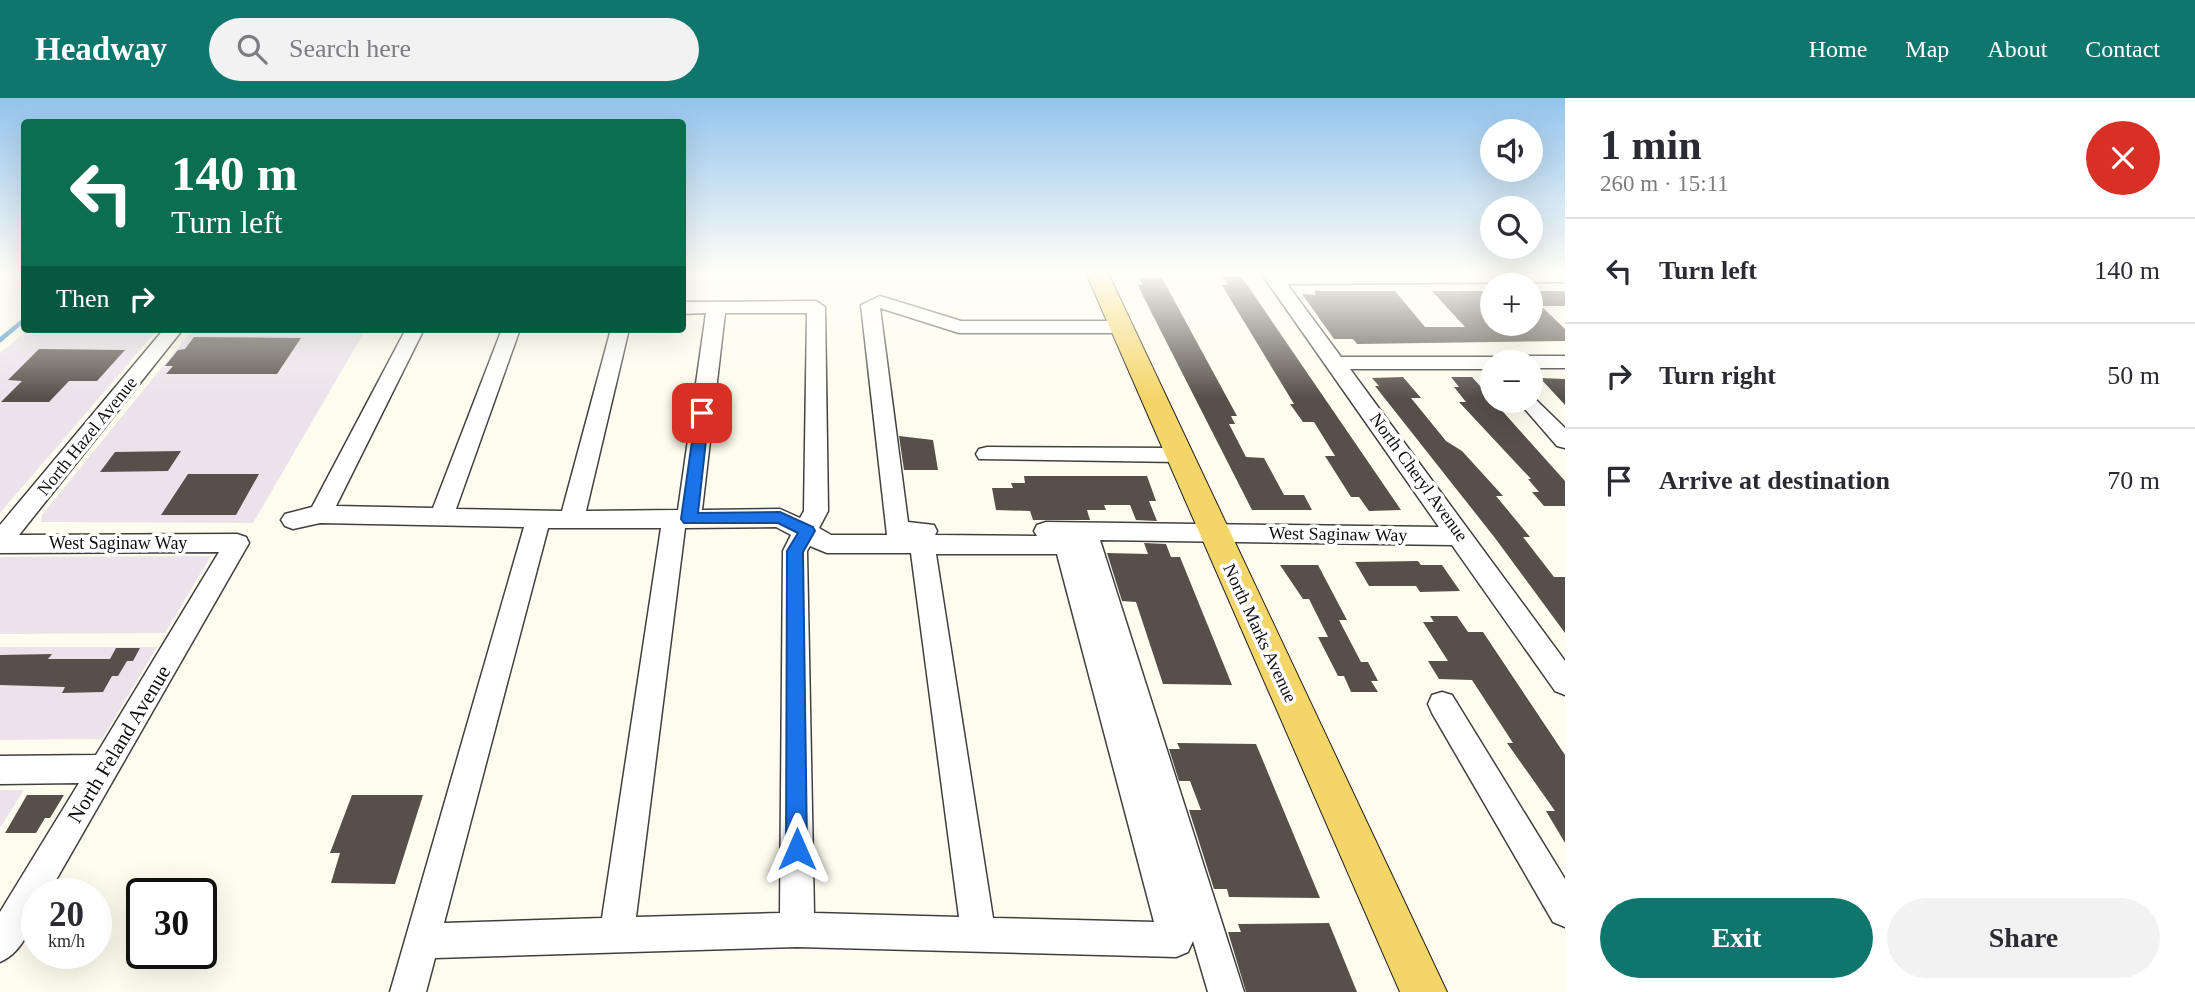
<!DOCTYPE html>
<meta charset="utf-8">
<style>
:root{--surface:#fff;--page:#f2f2f3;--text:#2b2b33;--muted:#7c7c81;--line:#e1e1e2;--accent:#0f766e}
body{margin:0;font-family:"Times New Roman",serif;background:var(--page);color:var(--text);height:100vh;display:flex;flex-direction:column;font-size:26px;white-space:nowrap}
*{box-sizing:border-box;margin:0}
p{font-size:23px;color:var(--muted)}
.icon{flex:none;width:38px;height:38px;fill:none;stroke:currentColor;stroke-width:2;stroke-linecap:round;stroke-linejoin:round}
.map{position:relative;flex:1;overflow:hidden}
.side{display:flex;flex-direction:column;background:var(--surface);width:630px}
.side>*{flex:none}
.top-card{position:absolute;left:21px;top:21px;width:665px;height:214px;border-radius:7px;box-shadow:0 7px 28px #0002;background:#0b6e4f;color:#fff;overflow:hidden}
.controls{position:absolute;left:1480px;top:21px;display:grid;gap:14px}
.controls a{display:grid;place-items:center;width:63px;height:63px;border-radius:50%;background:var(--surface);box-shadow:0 7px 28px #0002;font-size:35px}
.speed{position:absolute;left:21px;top:780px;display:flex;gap:14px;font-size:35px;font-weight:700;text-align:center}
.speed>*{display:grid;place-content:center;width:91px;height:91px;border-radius:50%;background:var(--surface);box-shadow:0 7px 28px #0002;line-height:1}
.speed small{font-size:18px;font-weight:400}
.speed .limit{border:4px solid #111;border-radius:10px;background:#fff;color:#111}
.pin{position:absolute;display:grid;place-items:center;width:60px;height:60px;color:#fff;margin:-30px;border-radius:14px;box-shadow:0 4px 10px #0006}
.me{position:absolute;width:77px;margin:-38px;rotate:0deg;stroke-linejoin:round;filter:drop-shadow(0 0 5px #0008)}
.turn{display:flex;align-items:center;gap:24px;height:147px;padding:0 35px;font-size:32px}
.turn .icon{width:91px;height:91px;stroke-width:2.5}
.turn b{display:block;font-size:49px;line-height:60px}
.then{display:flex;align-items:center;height:66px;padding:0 35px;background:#0003;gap:14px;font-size:26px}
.round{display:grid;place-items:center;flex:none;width:74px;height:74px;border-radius:37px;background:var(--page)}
.overview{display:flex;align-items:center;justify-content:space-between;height:119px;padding:0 35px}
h1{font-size:42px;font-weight:700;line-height:52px}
.cta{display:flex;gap:14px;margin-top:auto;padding:14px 35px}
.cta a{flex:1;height:80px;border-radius:42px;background:var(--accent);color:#fff;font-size:28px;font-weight:700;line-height:80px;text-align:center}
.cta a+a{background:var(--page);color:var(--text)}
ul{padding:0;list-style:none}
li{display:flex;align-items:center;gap:21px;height:105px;padding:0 35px;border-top:2px solid var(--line)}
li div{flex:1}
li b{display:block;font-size:26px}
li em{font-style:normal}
header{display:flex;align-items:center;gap:42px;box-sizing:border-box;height:98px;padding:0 35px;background:var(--accent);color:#fff}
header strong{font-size:33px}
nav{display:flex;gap:38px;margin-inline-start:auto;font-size:24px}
.search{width:490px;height:63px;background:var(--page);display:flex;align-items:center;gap:18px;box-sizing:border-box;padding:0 24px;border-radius:38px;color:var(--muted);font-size:26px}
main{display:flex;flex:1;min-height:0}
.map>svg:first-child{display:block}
</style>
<header>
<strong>Headway</strong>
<div class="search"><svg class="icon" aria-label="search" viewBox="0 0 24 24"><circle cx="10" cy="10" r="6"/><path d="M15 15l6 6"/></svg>Search here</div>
<nav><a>Home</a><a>Map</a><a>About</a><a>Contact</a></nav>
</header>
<main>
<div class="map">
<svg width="1565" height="894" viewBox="0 0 1565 894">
<rect width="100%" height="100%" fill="#fefcee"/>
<path fill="#ebe2ec" d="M29 231H158L0 415V255Z
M193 231H366L253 425 41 424 42 417Z
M211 458 165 535 0 536V459Z
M0 549H157L102 641 0 642Z
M0 692H24L0 730Z"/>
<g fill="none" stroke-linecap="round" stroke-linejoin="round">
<path stroke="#3e8fc9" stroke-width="4.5" d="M0 242 24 222"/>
</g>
<path fill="#564f4a" d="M1222 178H1241L1401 412 1369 413 1359 399H1351L1325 358H1335L1314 324H1303L1290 306H1294L1229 199 1222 187H1228Z
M1139 180H1162L1237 318H1231L1235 326H1229L1246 359 1264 360 1284 397H1304L1312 412H1252L1143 198 1138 187H1143Z
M1314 193H1395L1425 229H1465L1432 193H1493V226L1531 227V193H1565V208H1541L1565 231V243L1357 246 1353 241H1334L1302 196 1316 197Z
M194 239 301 240 277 276H166L173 268H165L178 252 185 251Z
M39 251 125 252 97 283H69L49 304H1L22 283 8 282Z
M1403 279 1421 300H1411L1446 343 1462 353 1503 398H1496L1530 439H1523L1554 479H1565V535L1495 440 1375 288H1379L1372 280Z
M1451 279H1472L1565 383V408H1544L1532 394H1539L1528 381H1531L1459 304H1466L1454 289H1459Z
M1540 280 1565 281V307Z
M899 338 933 342 938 372H904Z
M181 353 168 373 100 374 115 354Z
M188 376H259L236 417H161Z
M1024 378H1147L1156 403H1149L1157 423 1136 422 1130 407H1104L1106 412H1087L1090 422H1033L1030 413 996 412 992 390H1013L1011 385H1025Z
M1144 445 1166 446 1171 459H1180L1232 587 1163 586 1136 504 1122 503 1107 455 1148 456Z
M1418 463 1421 467H1442L1460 493 1420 494 1416 488H1369L1355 464Z
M1280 467H1318L1347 522H1339L1361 564H1368L1378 583H1371L1378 594H1351L1344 578H1338L1318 539H1328L1309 501H1303Z
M1430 518H1457L1468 534H1483L1565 657V745L1546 713H1555L1507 645H1513L1472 582 1439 581 1428 563H1448L1423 524H1434Z
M116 550H140L133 563H127L118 578H112L103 594 62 595 65 589 0 587V557L52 556 48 561H110Z
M1177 645 1256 646 1320 800 1229 799 1227 791H1214L1189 712H1201L1190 683H1179L1169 651H1180Z
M27 697H64L50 720H45L36 735H5Z
M352 697H423L395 786 331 785 340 755H330Z
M1329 825 1357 894H1246L1228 834H1241L1238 826Z"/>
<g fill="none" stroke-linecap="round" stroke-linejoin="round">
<defs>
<path id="minor" d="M1261 175H1565V184L1287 186 1341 259H1493L1502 264H1493V271H1350L1565 563V597L1555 593 1452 447 1100 442 1244 894H1208L1193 843 1188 854 1176 859 797 849 435 860 426 894H390L524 429 320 425 293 431 285 428 281 422 285 416 312 409 406 231H424L336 408 433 410 502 231H520L456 411 562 413 611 231H629L586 413 678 412 706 215 682 216V204L816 203 825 209 828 413 819 430 831 437H887L861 207 880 198 961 223H1120L1129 229 1120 235H959L880 210 908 424 934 427 937 433 935 437 1037 438 1034 433 1037 427 1046 424 1439 429ZM725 215H807L804 413 800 420 780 411 702 412ZM776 429 791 437 783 453 780 815 636 819 685 430ZM548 430H661L602 820 444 825ZM810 448 827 455H911L959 819 814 815 807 453ZM936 456H1057L1154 824 993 820Z
M164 231H183L19 437 237 436 246 439 249 445 48 796H37C37 821 24 854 0 864V814L79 685 0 686V658L96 657 219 454 0 455V427Z
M1528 258H1565V270H1531V264H1518Z
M1531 297 1565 330V350L1557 348 1518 303H1531Z
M987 349 1178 350 1186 352 1189 357 1186 362 1178 364 979 361 976 356 979 351Z
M1442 594 1452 597 1565 781V829L1553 824 1432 615 1428 606 1432 597Z"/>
<path id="major" d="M1086 175H1108L1447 894H1400Z"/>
</defs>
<use href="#minor" stroke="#404040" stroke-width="3"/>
<use href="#major" stroke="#1e1e1e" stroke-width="2"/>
<use href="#minor" fill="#fff" fill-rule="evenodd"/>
<use href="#major" fill="#f4d568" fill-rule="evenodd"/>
</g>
<linearGradient id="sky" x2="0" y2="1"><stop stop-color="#93c4ed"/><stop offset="0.58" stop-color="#fffef7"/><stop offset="1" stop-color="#fffef7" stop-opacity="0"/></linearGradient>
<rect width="1565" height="300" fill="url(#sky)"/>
<path fill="#1a73e8" stroke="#114b97" stroke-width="2" d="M702 311 709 315 698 415 780 414 813 429 815 433 803 454 807 751 804 758 797 761 789 758 786 751 787 453 798 435 778 425H684L681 421 696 315Z"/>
<g text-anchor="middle" stroke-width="7" stroke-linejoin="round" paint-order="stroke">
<g font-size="18" fill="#0d0d0d" stroke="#fff">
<text transform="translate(87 338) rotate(-51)" y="6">North Hazel Avenue</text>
<text transform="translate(1419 379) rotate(54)" y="6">North Cheryl Avenue</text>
<text transform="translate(1338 436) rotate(1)" y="6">West Saginaw Way</text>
<text x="118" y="451">West Saginaw Way</text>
<text transform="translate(1260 535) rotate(65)" y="6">North Marks Avenue</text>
</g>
<g font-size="21" fill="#0d0d0d" stroke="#fff">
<text transform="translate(119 646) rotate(-59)" y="7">North Feland Avenue</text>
</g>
</g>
</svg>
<div class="controls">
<a><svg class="icon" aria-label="sound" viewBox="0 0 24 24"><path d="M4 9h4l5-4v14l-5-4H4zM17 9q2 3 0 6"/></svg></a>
<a><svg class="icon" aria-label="search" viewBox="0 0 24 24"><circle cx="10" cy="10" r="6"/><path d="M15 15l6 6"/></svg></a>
<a>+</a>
<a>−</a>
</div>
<div class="speed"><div>20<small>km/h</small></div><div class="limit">30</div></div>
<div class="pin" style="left:702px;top:315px;background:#d93025"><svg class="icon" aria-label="arrive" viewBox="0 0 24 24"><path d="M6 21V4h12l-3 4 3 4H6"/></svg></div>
<svg class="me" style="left:797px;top:751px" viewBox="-20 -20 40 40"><path d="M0-17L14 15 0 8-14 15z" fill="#1a73e8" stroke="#fff" stroke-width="4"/></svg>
<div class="top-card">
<div class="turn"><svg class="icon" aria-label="left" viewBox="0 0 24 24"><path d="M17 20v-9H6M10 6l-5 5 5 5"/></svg><div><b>140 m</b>Turn left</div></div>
<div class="then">Then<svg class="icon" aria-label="right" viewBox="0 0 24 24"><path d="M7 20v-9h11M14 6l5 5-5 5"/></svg></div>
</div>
</div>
<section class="side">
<div class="overview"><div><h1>1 min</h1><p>260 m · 15:11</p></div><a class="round" style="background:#d93025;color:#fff"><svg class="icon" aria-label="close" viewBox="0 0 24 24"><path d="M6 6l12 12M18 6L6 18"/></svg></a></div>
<ul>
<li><svg class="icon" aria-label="left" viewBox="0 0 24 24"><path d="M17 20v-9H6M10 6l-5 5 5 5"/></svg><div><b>Turn left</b></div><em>140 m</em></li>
<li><svg class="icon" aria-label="right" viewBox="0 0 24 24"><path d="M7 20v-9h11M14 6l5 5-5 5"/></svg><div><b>Turn right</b></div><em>50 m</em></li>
<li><svg class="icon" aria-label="arrive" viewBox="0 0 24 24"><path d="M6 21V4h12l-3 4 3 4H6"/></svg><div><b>Arrive at destination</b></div><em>70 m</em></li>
</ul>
<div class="cta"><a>Exit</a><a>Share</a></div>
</section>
</main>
